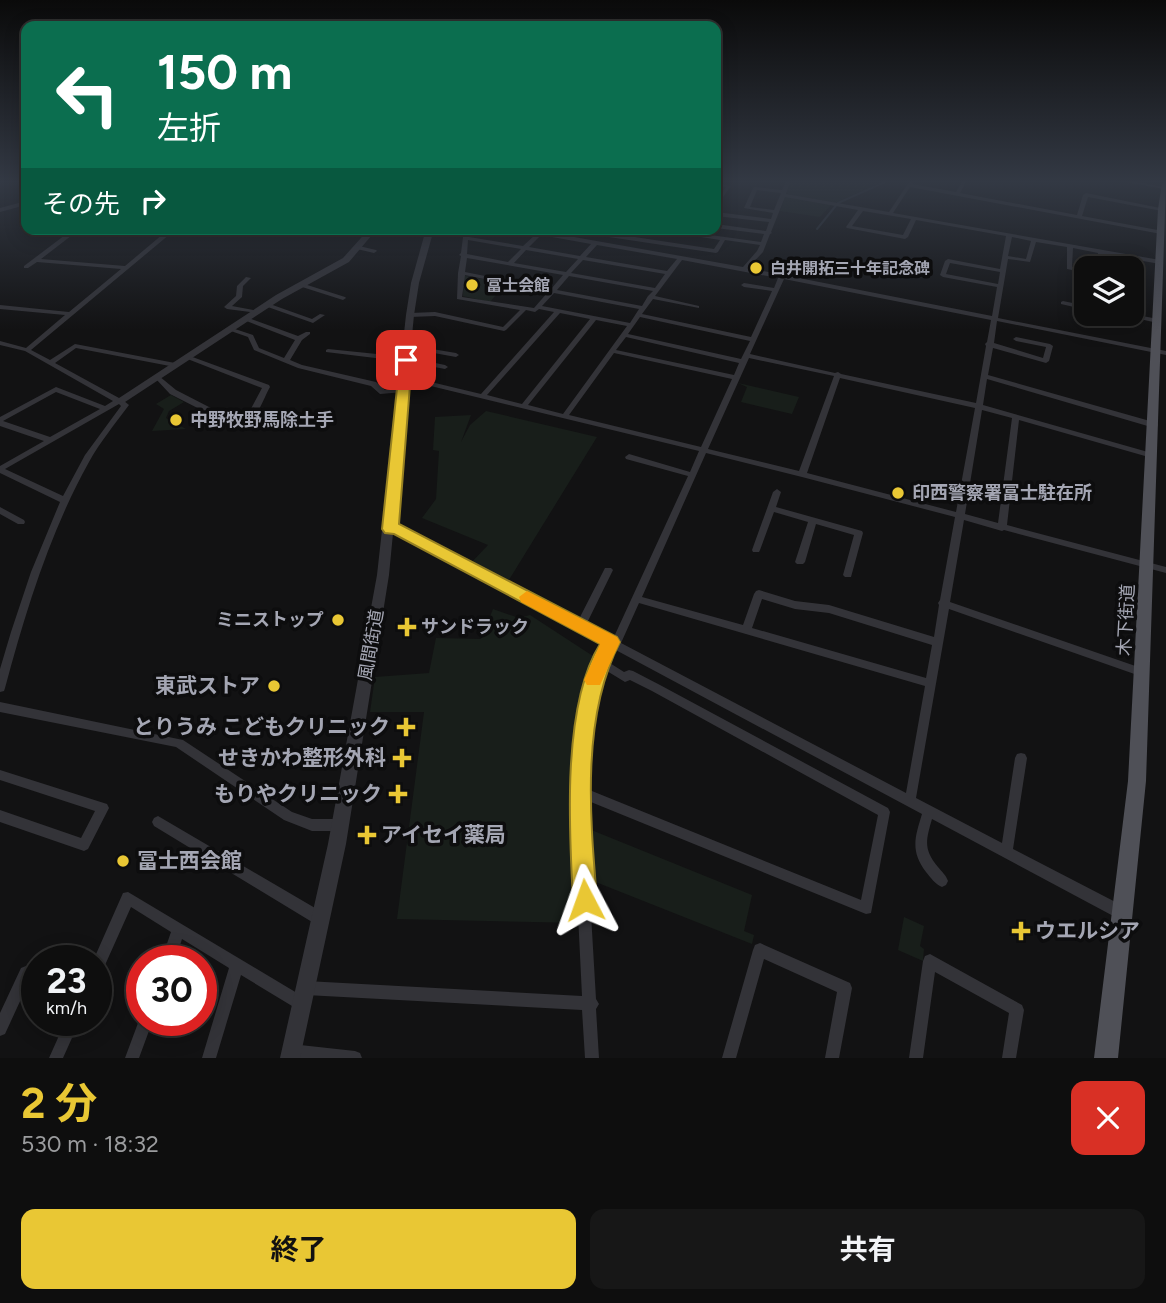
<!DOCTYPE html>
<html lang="ja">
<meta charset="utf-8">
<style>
:root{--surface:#0e0e0e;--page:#171717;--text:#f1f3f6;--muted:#9b9c9e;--line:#2e2e2e;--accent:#e9c734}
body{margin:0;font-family:Figtree,"Noto Sans JP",sans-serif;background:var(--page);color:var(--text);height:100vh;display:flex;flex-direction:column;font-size:26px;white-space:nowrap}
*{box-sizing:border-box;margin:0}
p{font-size:23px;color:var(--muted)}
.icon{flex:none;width:38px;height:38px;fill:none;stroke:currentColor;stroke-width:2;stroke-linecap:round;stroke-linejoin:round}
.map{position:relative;height:1058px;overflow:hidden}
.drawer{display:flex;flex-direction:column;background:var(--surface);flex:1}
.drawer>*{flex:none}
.banner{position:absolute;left:21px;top:21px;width:700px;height:214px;border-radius:14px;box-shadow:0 4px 18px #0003,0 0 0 2px var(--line);background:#0b6e4f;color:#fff;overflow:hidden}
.controls{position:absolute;left:1074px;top:256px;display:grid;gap:14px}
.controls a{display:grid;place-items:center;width:70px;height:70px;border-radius:14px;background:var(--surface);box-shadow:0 4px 18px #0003,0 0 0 2px var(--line);font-size:35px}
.speed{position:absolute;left:21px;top:945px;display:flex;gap:14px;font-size:35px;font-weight:700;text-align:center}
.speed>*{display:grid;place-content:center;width:91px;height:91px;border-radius:50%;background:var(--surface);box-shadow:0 4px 18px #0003,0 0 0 2px var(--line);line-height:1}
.speed small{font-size:18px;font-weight:400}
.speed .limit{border:10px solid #d22;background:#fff;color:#111}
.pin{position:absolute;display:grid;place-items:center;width:60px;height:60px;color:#fff;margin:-30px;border-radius:14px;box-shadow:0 4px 10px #0006}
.me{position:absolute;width:77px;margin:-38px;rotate:356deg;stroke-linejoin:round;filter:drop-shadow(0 0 5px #0008)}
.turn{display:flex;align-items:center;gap:24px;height:147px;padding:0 21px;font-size:32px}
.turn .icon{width:91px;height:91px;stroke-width:2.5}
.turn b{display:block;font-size:49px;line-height:60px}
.then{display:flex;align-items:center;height:66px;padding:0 21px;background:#0003;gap:14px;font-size:26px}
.round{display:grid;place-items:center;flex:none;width:74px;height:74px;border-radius:14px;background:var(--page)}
.headline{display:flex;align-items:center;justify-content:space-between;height:119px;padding:0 21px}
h1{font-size:42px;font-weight:700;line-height:52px;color:var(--accent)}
.button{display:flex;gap:14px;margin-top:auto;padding:14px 21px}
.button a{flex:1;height:80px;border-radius:14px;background:var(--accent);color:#111;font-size:28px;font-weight:700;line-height:80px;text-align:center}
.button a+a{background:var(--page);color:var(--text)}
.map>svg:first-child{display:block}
</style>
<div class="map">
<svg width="1166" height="1058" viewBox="0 0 1166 1058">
<rect width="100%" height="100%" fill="#121213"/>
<path fill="#181e1a" d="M791 182H881L835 203 791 195 787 193Z
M790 196 832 204 820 217 780 211 785 197Z
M464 276H465L506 283 490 302 463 296Z
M738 383 799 397 792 414 741 402 747 387Z
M171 395 184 402 169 411 166 418 186 429 152 431 164 409 156 404Z
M486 411 597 437 507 583 470 564 488 545 422 518 436 499 439 451 433 450 435 417 471 415 461 442 470 425Z
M493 609 519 618 530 615 596 658 585 696 582 923 397 919 424 712H370L375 677 429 673 436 638 481 639Z
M584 827 752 895 744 931 754 935 752 944 588 879Z
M904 917 924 926 920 946 924 949 923 961 898 950Z"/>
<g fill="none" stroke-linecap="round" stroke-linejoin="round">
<path stroke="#292e36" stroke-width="2" d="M817 229 838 203 885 182"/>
<path fill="#333338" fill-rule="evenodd" d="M786 182H790L786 194 889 212 909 182H913L912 184 956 192 962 182H966L960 193 1077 215 1083 195 1086 193 1165 209 1162 211 1088 197 1082 216 1163 231V233L1161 234 910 187 893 213 1160 260 1163 262 1160 264 1104 254V268H1098V253L1073 248 1072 267 1087 269V273L1067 269V247L1036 242 1030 262 1008 259 998 318 1166 351V355L997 321 994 343 1043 358 1046 347 1016 341 1013 339 1016 337 1050 344 1053 346 1049 361 1046 363 993 348 988 375 1157 423 1158 425 1157 427H1151L987 379 983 405 1155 454 1156 456 1155 458H1152L1019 420 1007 525 1166 567V573L1004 530 1002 531 964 520 950 602 1147 670 1148 673 1147 676 1143 677 949 609 916 798 1002 843 1015 758 1017 754 1021 753 1025 754 1027 758 1013 849 1127 908 1129 913 1127 918 1122 920 1117 918 932 819C926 840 923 849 938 867 942 872 946 875 948 881L946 885 942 887C935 884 931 878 926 872 910 851 915 837 922 814L612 648 605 660 624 672 629 670 633 671 660 685 888 808 890 812 871 913 866 914 586 800 585 812 596 999 599 1004 596 1009 599 1058H585L582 1010 306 995 301 993 299 988 301 983 306 981 582 996 573 812 584 696 594 661 604 644 395 532 387 531 386 529 390 526 399 527 578 621 605 568H611L613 570 586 625 613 639 688 476 626 459 625 457 629 454 690 472 699 451 406 380 402 378 406 376 481 394 554 312 539 309 535 312 526 310 506 330 504 331 435 316 410 317 407 315 410 313 435 312 503 327 520 310 457 299 458 273 461 256 459 255 461 253 464 229H470L469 237 523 246 536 234 515 229H529L743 267 757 251 760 245 725 240 718 252 716 253 582 233 579 231 582 229 714 249 720 240 650 229H667L761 242 764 234 716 228V224L766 231 769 222 716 216V212L771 219 773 213 744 208 753 188 755 187 782 190ZM757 190 781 193 774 210 750 207ZM785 197 858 210 846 227 847 228 905 239 908 237 916 220 1006 236 1000 269 948 259 945 261 940 275 943 277 997 287 992 316 748 268 763 252 770 234 772 233 771 232ZM863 211 911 219 903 235 852 226ZM541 235 591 244 580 256 529 247ZM1012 237 1031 241 1026 259 1008 256ZM468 240 521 249 508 262 467 254ZM597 245 677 259 667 271 586 257ZM526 250 578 259 566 272 514 263ZM467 258 563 275 551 289 465 272ZM583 260 665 274 655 288 571 273ZM682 260 778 278 774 288 744 283 741 285 744 287 772 291 751 337 642 314 653 299 699 308V306L655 296ZM950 263 1000 272 998 284 946 274ZM465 275 548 292 534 308 462 297ZM569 276 653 291 648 296 642 306 557 290ZM784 279 991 320 987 342 985 344 986 346 976 403 841 374 838 372 835 373 750 354ZM554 293 639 309 630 323 542 306ZM560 313 590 319 522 404 487 395ZM640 317 750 341 741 359 628 334ZM596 320 627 326 563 414 528 405ZM626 337 739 363 734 375 616 350ZM614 353 732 379 701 447 569 415ZM749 358 834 376 799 471 708 449ZM840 378 975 408 956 512 807 473ZM982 410 1012 418 998 523 965 514ZM706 453 802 477 955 517 940 600 938 603 939 605 934 637 829 605 795 601 759 590 756 591 754 594 743 625 642 597ZM762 599 795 609 829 613 932 645 926 678 752 628ZM639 603 925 686 906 793 621 643ZM602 668 625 682 630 680 652 691 878 815 861 900 587 789 594 696Z
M1126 182H1137L1164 187 1166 189H1164Z
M716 183 731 186 718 204 716 205V200L726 187 716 185Z
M26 201V205L0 212V208Z
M73 229H80L41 259 125 266 169 229H176L31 350 50 360 75 344 175 363 178 365 175 367 76 348 55 363 119 398H124V401L129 405C115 424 100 442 89 462 50 532 26 610 5 688L4 691 0 692V669L11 632 31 572 60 502 0 473V466L44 441 0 426V417L56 387 105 406 113 401 25 351 0 345V341L26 348 65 315 0 309V305L69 312 121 269 37 262 28 268H24V266ZM56 392 100 409 50 437 3 421ZM119 404 121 406 85 455 63 496 5 469Z
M359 246 376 250 377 251 374 253 357 249V247Z
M246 277 251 278 243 286 242 297 232 306 258 311V313L227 309 224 307 236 296 237 286Z
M301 283 345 297 346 298 343 300 299 286 298 285Z
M1063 301 1087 306V310L1061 304V302Z
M267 303 312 319 320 314 325 315 313 323 265 306V304Z
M1112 313H1127L1158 319 1161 321 1158 323Z
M246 317 298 336 306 332H310V334L302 340 290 360 302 365 376 382 385 390 404 388 408 390 404 392 380 394 371 386 298 368 254 350 248 337 228 330V328H232L253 335 259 348 284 358 295 340 244 320 243 319Z
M408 345 456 353 459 355 456 357 406 348V346Z
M328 349 406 357 445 365 448 367 445 369 408 362 326 352V350Z
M187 355 269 385 270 387C262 401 255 427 237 428L170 394 155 378V376H159L176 390 240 423 245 420 262 388 185 358 184 357Z
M777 489 781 492 776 507 862 531 863 533 851 577H845L843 575 854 535 816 524 805 562 803 564H797L795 562 808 522 774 512 760 550 759 552H753L752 550 773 492Z
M0 507 24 520 25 522 24 524H18L0 514Z
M0 702 183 740 292 812 312 819H338L342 821 344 825 342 829 338 831H312L284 820 176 747 0 712Z
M0 770 107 804 109 808 88 849 84 851 0 822V810L81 838 95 811 0 780Z
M158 816 327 915 329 920 327 925 322 927 317 925 154 826 152 822 154 818Z
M128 892 307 999 309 1004 307 1009 302 1011 297 1009 241 975 216 1058H202L229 968 182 939 175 961H161L171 932 131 907 101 974 96 976V961H93L123 893Z
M760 943 850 983 852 988 839 1058H825L837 992 764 959 736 1058H722L753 950 755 945Z
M930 954 1022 1005 1024 1010 1016 1058H1002L1009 1013 935 972 923 1058H909L923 961 925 956Z
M26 966 31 968 33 973 5 1034 0 1036V1013L21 968Z
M141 1015 142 1020H153L139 1058H125Z
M66 1020H80L63 1058H49Z
M291 1044 355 1051 360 1053 362 1058H290L286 1056 284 1051 286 1046Z"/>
<path fill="#333338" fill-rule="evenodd" d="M369 229H377L349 262 282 299 125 402 121 403 116 400 276 295 343 258Z
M426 229H434L419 283 414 315 389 575 346 844 300 1058H280L328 844 377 575 406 315 411 283Z"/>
<path fill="#4f5057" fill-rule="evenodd" d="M1166 182 1146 781 1118 1058H1094L1128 781 1158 209 1162 183Z"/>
</g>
<linearGradient id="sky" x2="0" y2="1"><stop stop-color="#0a0a0a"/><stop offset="0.55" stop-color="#333944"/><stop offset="1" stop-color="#333944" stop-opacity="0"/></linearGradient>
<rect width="1166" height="330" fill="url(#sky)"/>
<path fill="#e9c734" stroke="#978122" stroke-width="2" d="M406 356 412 360 399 524 617 637 620 642C581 717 590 817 597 900L593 908 585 912 577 908 573 900C569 829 562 705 600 644L394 534 385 533 382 529 400 360Z"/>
<path fill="#f59e0b" d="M527 591 617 637 620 642 600 685H587L584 680 600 644 521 602 519 597Z"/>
<g fill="#e9c734" stroke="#0d0d0e" stroke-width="2.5">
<circle cx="756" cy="268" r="7"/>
<circle cx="472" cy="285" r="7"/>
<circle cx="176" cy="420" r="7"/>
<circle cx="898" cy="493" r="7"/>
<circle cx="338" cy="620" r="7"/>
<path d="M403.5 616.5h7v7h7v7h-7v7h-7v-7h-7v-7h7z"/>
<circle cx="274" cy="686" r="7"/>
<path d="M402.5 716.5h7v7h7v7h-7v7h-7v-7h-7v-7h7z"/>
<path d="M398.5 747.5h7v7h7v7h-7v7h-7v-7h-7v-7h7z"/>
<path d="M394.5 783.5h7v7h7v7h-7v7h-7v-7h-7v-7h7z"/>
<path d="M363.5 824.5h7v7h7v7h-7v7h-7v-7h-7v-7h7z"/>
<circle cx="123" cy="861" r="7"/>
<path d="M1017.5 920.5h7v7h7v7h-7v7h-7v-7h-7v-7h7z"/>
</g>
<g text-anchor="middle" stroke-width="7" stroke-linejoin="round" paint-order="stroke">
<g font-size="16" font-weight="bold" fill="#a4a6b3" stroke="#0d0d0e" text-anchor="start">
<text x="770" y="274">白井開拓三十年記念碑</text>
<text x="486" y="291">冨士会館</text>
</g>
<g font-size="18" font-weight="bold" fill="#a4a6b3" stroke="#0d0d0e" text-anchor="start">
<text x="190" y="426">中野牧野馬除土手</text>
<text x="912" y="499">印西警察署冨士駐在所</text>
<text x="324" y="626" text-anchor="end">ミニストップ</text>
<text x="421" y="633">サンドラック</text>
</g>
<g font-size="18" fill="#a4a6b3" stroke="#0d0d0e">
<text transform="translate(1126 620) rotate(-87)" y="6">木下街道</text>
<text transform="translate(371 645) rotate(-80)" y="6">風間街道</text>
</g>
<g font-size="21" font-weight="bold" fill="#a4a6b3" stroke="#0d0d0e" text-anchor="end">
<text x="260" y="693">東武ストア</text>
<text x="390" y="734">とりうみ こどもクリニック</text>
<text x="386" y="765">せきかわ整形外科</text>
<text x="382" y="801">もりやクリニック</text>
<text x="381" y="842" text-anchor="start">アイセイ薬局</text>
<text x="137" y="868" text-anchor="start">冨士西会館</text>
<text x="1035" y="938" text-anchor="start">ウエルシア</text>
</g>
</g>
</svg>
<div class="controls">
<a><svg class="icon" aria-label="layers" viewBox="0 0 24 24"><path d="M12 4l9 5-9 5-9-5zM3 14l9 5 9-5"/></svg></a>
</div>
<div class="speed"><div>23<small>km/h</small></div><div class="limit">30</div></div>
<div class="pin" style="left:406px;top:360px;background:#d93025"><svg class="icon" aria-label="arrive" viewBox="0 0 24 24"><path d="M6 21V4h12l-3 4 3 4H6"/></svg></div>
<svg class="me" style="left:585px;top:900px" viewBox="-20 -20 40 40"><path d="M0-17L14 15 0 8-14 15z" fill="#e9c734" stroke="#fff" stroke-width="4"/></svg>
<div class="banner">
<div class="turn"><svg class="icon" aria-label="left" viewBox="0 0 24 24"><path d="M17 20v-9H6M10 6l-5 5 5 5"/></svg><div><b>150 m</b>左折</div></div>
<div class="then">その先<svg class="icon" aria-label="right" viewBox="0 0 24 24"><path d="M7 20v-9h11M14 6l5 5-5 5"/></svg></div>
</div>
</div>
<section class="drawer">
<div class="headline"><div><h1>2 分</h1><p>530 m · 18:32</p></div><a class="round" style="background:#d93025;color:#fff"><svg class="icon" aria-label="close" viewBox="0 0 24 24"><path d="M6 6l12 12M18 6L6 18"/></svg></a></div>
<div class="button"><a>終了</a><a>共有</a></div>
</section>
